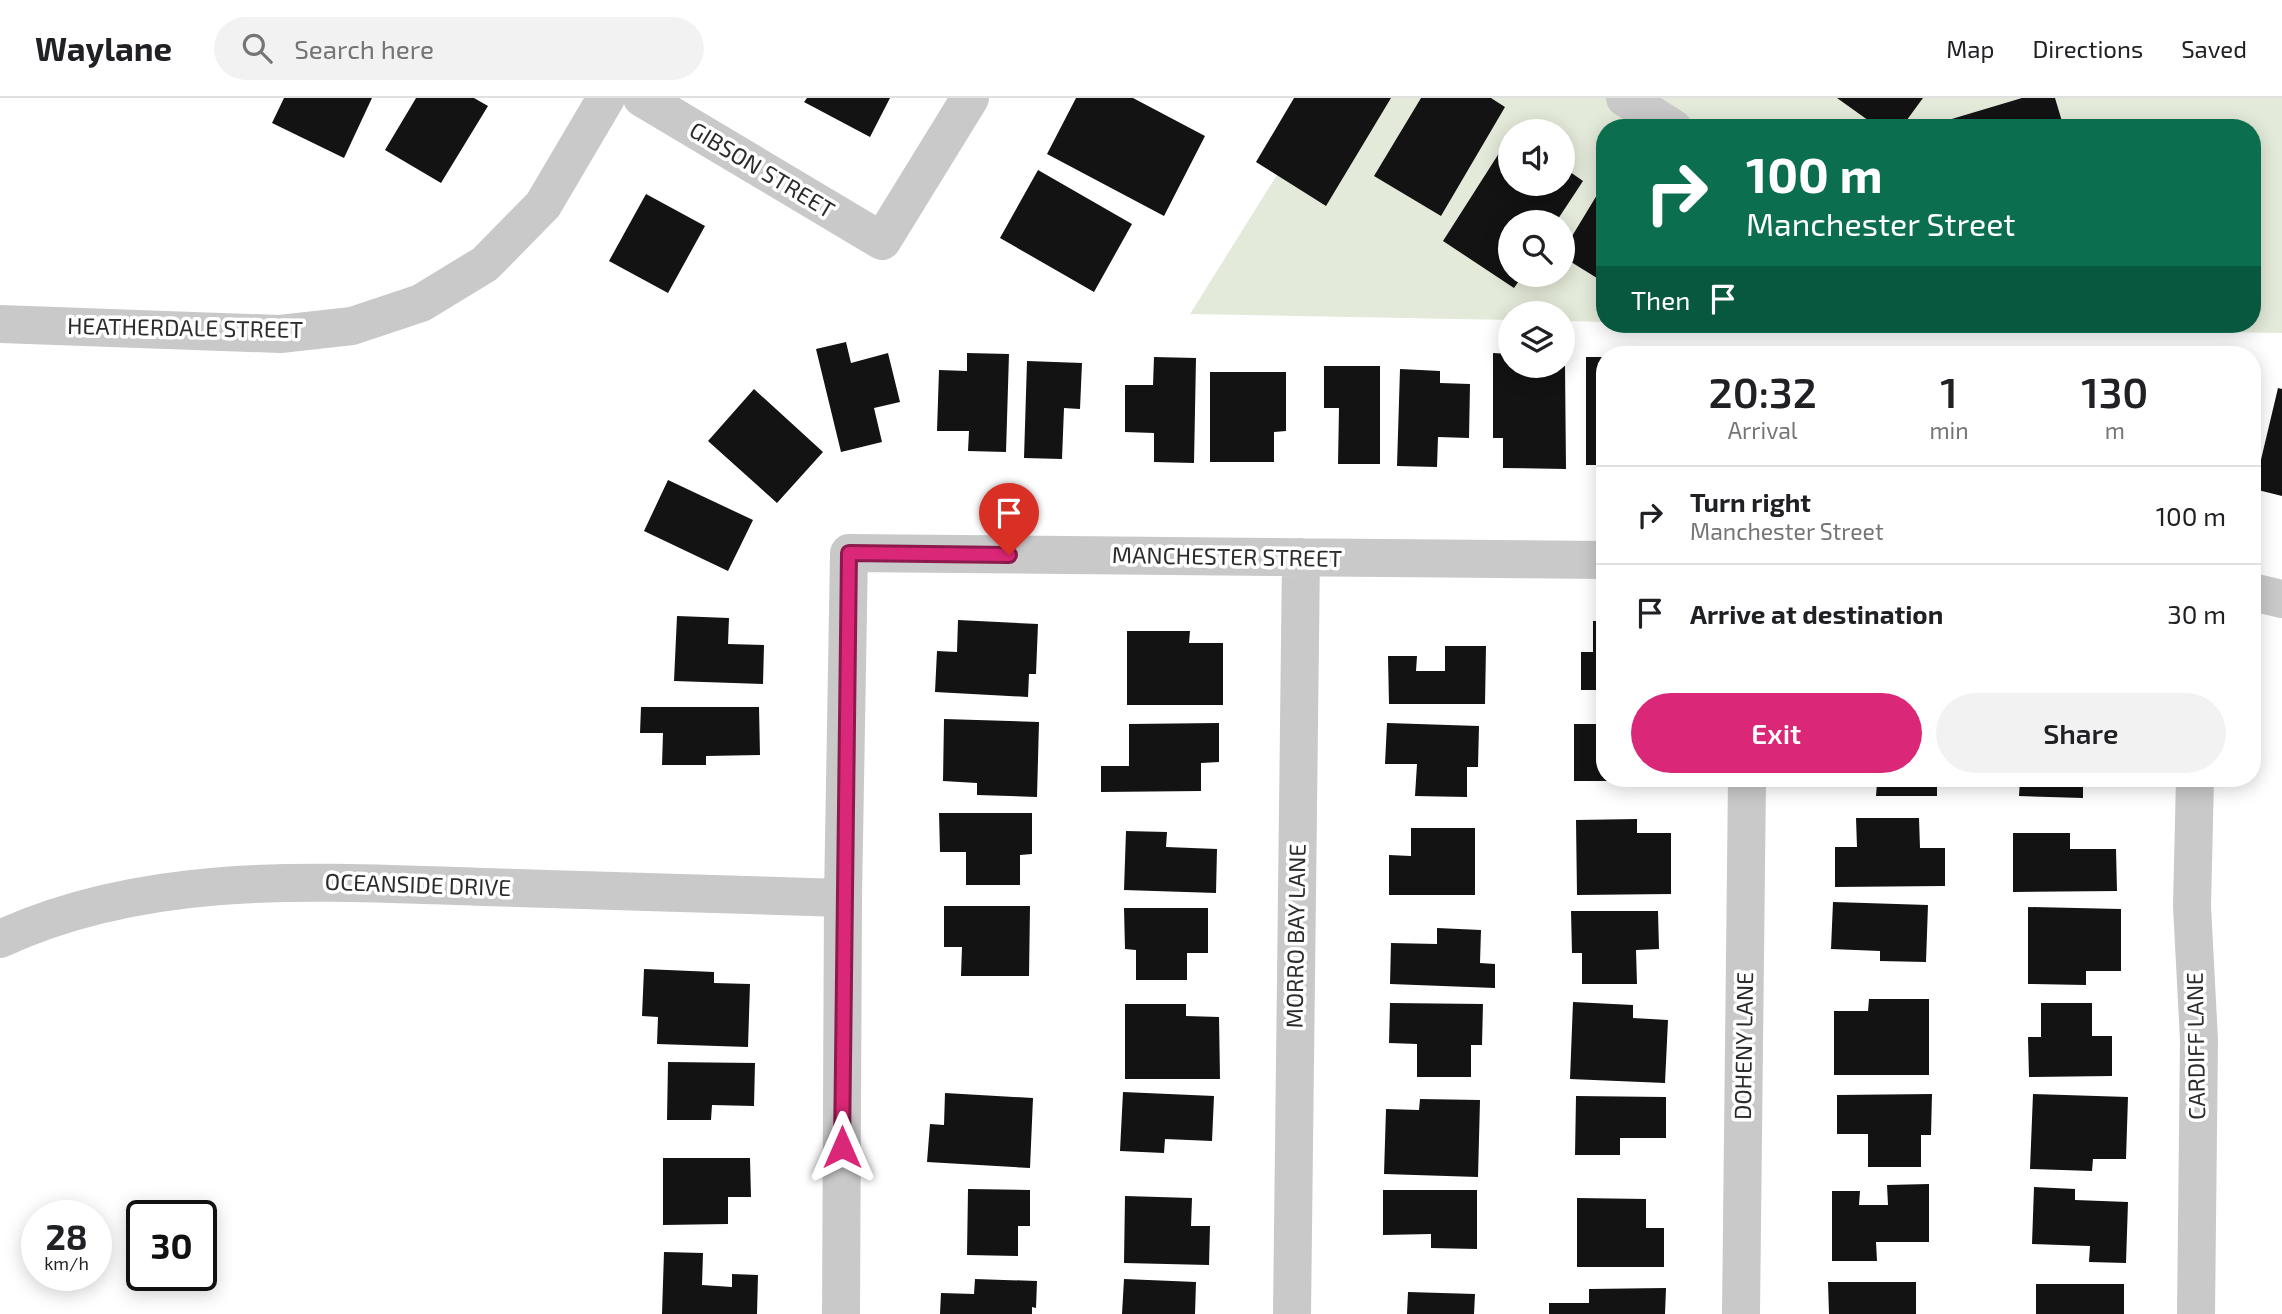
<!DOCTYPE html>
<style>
:root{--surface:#fff;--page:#f2f2f2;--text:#202124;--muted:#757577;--line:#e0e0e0;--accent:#db2777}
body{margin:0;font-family:"Exo 2",sans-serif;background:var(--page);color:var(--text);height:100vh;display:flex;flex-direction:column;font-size:26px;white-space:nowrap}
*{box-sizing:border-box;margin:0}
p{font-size:23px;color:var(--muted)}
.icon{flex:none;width:38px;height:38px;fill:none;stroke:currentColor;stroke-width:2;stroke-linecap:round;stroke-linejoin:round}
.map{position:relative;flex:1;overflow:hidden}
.details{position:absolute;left:1596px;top:248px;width:665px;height:441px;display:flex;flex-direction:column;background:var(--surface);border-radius:28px;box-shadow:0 4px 18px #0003}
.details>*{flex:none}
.guide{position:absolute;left:1596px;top:21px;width:665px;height:214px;border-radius:28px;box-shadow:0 4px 18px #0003;background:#0b6e4f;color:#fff;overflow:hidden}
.buttons{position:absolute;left:1498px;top:21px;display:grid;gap:14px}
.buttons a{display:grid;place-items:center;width:77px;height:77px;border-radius:50%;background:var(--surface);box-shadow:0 4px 18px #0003;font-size:35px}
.speed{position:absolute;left:21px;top:1102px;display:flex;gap:14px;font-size:35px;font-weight:700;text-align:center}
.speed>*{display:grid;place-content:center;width:91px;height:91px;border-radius:50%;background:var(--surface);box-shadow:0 4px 18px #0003;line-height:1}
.speed small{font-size:18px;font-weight:400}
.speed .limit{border:4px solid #111;border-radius:10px;background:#fff;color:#111}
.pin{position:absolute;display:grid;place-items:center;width:60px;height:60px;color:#fff;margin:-72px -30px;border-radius:50% 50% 50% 0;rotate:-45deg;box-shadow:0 0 7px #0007}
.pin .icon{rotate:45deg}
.me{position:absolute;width:77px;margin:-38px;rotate:0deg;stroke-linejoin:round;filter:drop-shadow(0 0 5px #0008)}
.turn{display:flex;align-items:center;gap:24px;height:147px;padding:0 35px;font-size:32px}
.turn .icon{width:91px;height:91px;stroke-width:2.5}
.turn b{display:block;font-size:49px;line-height:60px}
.then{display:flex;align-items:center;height:66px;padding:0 35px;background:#0003;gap:14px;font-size:26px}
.eta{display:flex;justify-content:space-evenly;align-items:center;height:119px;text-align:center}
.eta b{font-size:42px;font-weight:600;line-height:49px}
.action{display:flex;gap:14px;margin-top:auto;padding:14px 35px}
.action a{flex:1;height:80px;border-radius:42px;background:var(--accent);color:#fff;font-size:28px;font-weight:600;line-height:80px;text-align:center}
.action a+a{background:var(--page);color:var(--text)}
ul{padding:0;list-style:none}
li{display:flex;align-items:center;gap:21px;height:98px;padding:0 35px;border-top:2px solid var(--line)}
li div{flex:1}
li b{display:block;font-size:26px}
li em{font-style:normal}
header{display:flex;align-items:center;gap:42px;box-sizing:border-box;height:98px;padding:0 35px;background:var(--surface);border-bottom:2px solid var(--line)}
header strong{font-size:33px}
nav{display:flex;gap:38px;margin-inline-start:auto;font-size:24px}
.search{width:490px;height:63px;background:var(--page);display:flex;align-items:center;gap:18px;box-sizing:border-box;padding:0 24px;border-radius:38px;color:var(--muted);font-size:26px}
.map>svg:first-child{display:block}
</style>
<header>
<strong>Waylane</strong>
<div class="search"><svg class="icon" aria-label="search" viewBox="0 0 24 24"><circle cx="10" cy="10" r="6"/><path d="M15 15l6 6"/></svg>Search here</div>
<nav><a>Map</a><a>Directions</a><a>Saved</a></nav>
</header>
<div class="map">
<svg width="2282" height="1216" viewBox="0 0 2282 1216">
<rect width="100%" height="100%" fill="#fff"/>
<path fill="#e4ead9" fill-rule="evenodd" d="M1325 0H2282V235L1727 226H2252V30H1605V224L1563 223V215H1510V222L1190 216ZM1510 33H1563V86H1510ZM1510 124H1563V177H1510Z"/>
<path fill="#131313" d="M284 0H372L344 60 272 25Z
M416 0H474L488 8 441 85 385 52Z
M807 0H890L870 39 804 4Z
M1076 0H1133L1205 38 1164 118 1047 56Z
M1294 0H1391L1326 108 1256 64Z
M1421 0H1491L1505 9 1441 118 1374 78Z
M1837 0H1923L1901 30H1879Z
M2022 0H2055L2064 30H1947L1945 23Z
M1510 38V86H1563V69L1583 83 1556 124H1510V177H1523L1514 190 1443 143Z
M1038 72 1132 126 1094 194 1000 140Z
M1600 92 1605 95V185L1563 159V153Z
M646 96 705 128 668 195 609 163Z
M846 244 851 265 888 255 900 304 874 310 882 344 841 354 816 251Z
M967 255 1009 256 1006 354 968 353 969 333H937L939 272 967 273Z
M1493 255 1510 256V268H1565L1566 371 1503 370V340H1493Z
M1154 259 1196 260 1194 365 1154 364V335L1125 334V287H1153Z
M1586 259H1605V367H1586Z
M1027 263 1082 265 1080 311 1064 310 1062 361 1024 360Z
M1324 268H1380V366H1338L1339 310H1324Z
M1400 271 1440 273V285L1470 286 1469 340 1438 339 1437 369 1397 368Z
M1210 274H1286V333L1274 334V364H1210Z
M2278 290 2282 291V398L2254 391Z
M754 291 823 354 777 405 708 343Z
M668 382 753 422 728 473 644 433Z
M677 518 729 520 728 546 764 547 763 586 674 583Z
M958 522 1038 526 1036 576H1029L1028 599 935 594 937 553 957 554Z
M1593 523H1605V592H1581V554H1593Z
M1127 533H1190L1189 545H1223V607H1127Z
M1445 548H1486L1485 606H1389L1388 558H1417L1416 573H1445Z
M641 609H759L760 657 706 658V667H662L663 635H640Z
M944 621 1039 624 1037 699 977 697V685L943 683Z
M1219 625V664L1201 665V693L1101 694V668H1129V626Z
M1387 625 1479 628 1478 669H1467V699L1415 698 1417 666H1385Z
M1574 626H1605V681H1618V683H1574Z
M1842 681H1937V698H1876L1877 685H1842Z
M2020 681H2117V688L2083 687V700L2019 698Z
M939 715H1032V756L1020 757V787H966V754H940Z
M1856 720H1919L1920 750H1945V788L1835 789V749H1857Z
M1637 721V735H1671V796L1577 797 1576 722Z
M1411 730H1475V797H1389V757L1411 758Z
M1126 733 1167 734 1166 749 1217 751 1216 795 1124 792Z
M2013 735H2070V751H2116L2117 793 2013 794Z
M1833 804 1928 807 1926 864 1880 863V853L1831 851Z
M944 808H1030L1029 878H961L962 849H944Z
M2028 809 2121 811V873H2086V887L2028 886Z
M1124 810H1208V855H1187V882H1136V852L1125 851Z
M1571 813H1658L1659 851 1636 852 1637 886H1582V855H1572Z
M1437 830 1481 832 1480 865 1495 866V890L1390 886 1391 845 1437 846Z
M644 871 714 874V885L750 886 748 949 657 946 658 919 642 918Z
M1869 901H1929V977H1834V913H1868Z
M1573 904 1633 907V920L1668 922 1665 985 1570 981Z
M1390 905 1483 906 1482 947H1471V979H1417V946L1389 945Z
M2041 905H2092V938H2112V978L2029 979 2028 939H2041Z
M1125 906H1186V918L1219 919 1220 981H1125Z
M668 964 755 965 754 1008 712 1007 711 1022H667Z
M1123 994 1214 998 1212 1043 1165 1041 1164 1055 1120 1053Z
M945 995 1033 1000 1030 1070 927 1064 930 1026 944 1027Z
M1932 996 1931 1037H1921V1069H1868V1036H1837V997Z
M2033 996 2128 999 2126 1061H2093L2092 1073 2030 1071Z
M1576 998 1666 999V1040H1620V1057H1575Z
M1420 1001 1480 1002 1478 1079 1384 1076 1386 1011 1419 1012Z
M663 1060H750L751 1099H728V1126L663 1127Z
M1929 1086V1144H1876L1877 1163H1832V1093H1860L1859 1107H1888L1887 1087Z
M2034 1089 2075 1091V1102L2128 1104 2126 1165 2089 1164 2090 1148 2032 1146Z
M968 1091 1030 1092V1128H1018V1158L967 1157Z
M1383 1092H1477V1151L1431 1150V1136L1383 1137Z
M1125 1098 1192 1100 1191 1128H1210L1209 1167 1124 1165Z
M1577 1100 1646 1101V1130H1664V1169H1577Z
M664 1154 703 1155 702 1187 732 1189V1176L758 1177 757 1216H662Z
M975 1181 1037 1183 1036 1210 1032 1209V1216H940L941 1195 974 1196Z
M1124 1181 1196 1184 1195 1216H1122Z
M1828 1184H1916V1216H1829Z
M2036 1186H2124V1216H2036Z
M1666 1190 1665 1216H1549V1205H1589V1191Z
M1408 1194 1475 1196 1474 1216H1407Z"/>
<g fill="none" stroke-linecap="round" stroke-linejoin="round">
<path stroke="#c9c9c9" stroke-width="38" d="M642 0 882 143 970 0
M1625 0 1673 30
M0 226 280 236 352 228 421 205 485 166 543 107 606 0
M2252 494 2282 501
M2195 681 2192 808 2199 942 2196 1216
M0 841C152 771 322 784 484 789 604 793 723 796 843 800
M841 1216 843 800 849 455 1605 462
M1292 1216 1301 459
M1741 1216 1747 681"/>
</g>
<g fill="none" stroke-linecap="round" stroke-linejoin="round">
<defs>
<path id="route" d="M842 1049 849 455 1009 457"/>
</defs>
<use href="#route" stroke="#8e194d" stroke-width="18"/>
<use href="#route" stroke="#db2777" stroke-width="12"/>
</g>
<g text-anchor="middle" stroke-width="7" stroke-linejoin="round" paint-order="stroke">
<g font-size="23" fill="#2c2c2c" stroke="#fff">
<text transform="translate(762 72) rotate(31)" y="8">GIBSON STREET</text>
<text transform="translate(185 230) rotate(1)" y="8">HEATHERDALE STREET</text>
<text transform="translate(1227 459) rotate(1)" y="8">MANCHESTER STREET</text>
<text transform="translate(418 787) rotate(2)" y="8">OCEANSIDE DRIVE</text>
<text transform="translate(1296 838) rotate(-89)" y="8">MORRO BAY LANE</text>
<text transform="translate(1744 948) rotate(-89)" y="8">DOHENY LANE</text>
<text transform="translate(2196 948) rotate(-91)" y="8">CARDIFF LANE</text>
</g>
</g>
</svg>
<div class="buttons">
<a><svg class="icon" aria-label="sound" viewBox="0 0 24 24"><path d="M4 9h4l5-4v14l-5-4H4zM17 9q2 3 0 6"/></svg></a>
<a><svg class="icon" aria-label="search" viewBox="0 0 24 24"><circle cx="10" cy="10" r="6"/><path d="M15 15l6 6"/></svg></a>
<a><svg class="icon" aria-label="layers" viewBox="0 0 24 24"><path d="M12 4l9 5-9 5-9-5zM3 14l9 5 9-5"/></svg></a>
</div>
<div class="speed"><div>28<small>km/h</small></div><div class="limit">30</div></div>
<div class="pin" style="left:1009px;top:457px;background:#d93025"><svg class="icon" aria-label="arrive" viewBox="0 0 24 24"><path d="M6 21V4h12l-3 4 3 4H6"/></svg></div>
<svg class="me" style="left:842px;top:1049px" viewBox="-20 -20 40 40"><path d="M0-17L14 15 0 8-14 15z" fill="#db2777" stroke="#fff" stroke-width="4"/></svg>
<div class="guide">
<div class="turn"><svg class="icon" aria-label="right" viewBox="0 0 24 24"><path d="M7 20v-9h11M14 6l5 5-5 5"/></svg><div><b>100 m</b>Manchester Street</div></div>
<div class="then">Then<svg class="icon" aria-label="arrive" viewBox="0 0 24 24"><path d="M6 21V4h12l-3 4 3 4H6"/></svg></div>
</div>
<section class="details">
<div class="eta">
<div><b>20:32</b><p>Arrival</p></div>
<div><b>1</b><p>min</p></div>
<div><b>130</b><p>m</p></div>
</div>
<ul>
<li><svg class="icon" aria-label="right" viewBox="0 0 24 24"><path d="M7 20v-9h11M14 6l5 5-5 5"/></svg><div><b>Turn right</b><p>Manchester Street</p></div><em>100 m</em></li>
<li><svg class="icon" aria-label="arrive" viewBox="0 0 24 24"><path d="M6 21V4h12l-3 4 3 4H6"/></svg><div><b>Arrive at destination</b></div><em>30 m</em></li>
</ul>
<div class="action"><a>Exit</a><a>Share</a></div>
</section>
</div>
